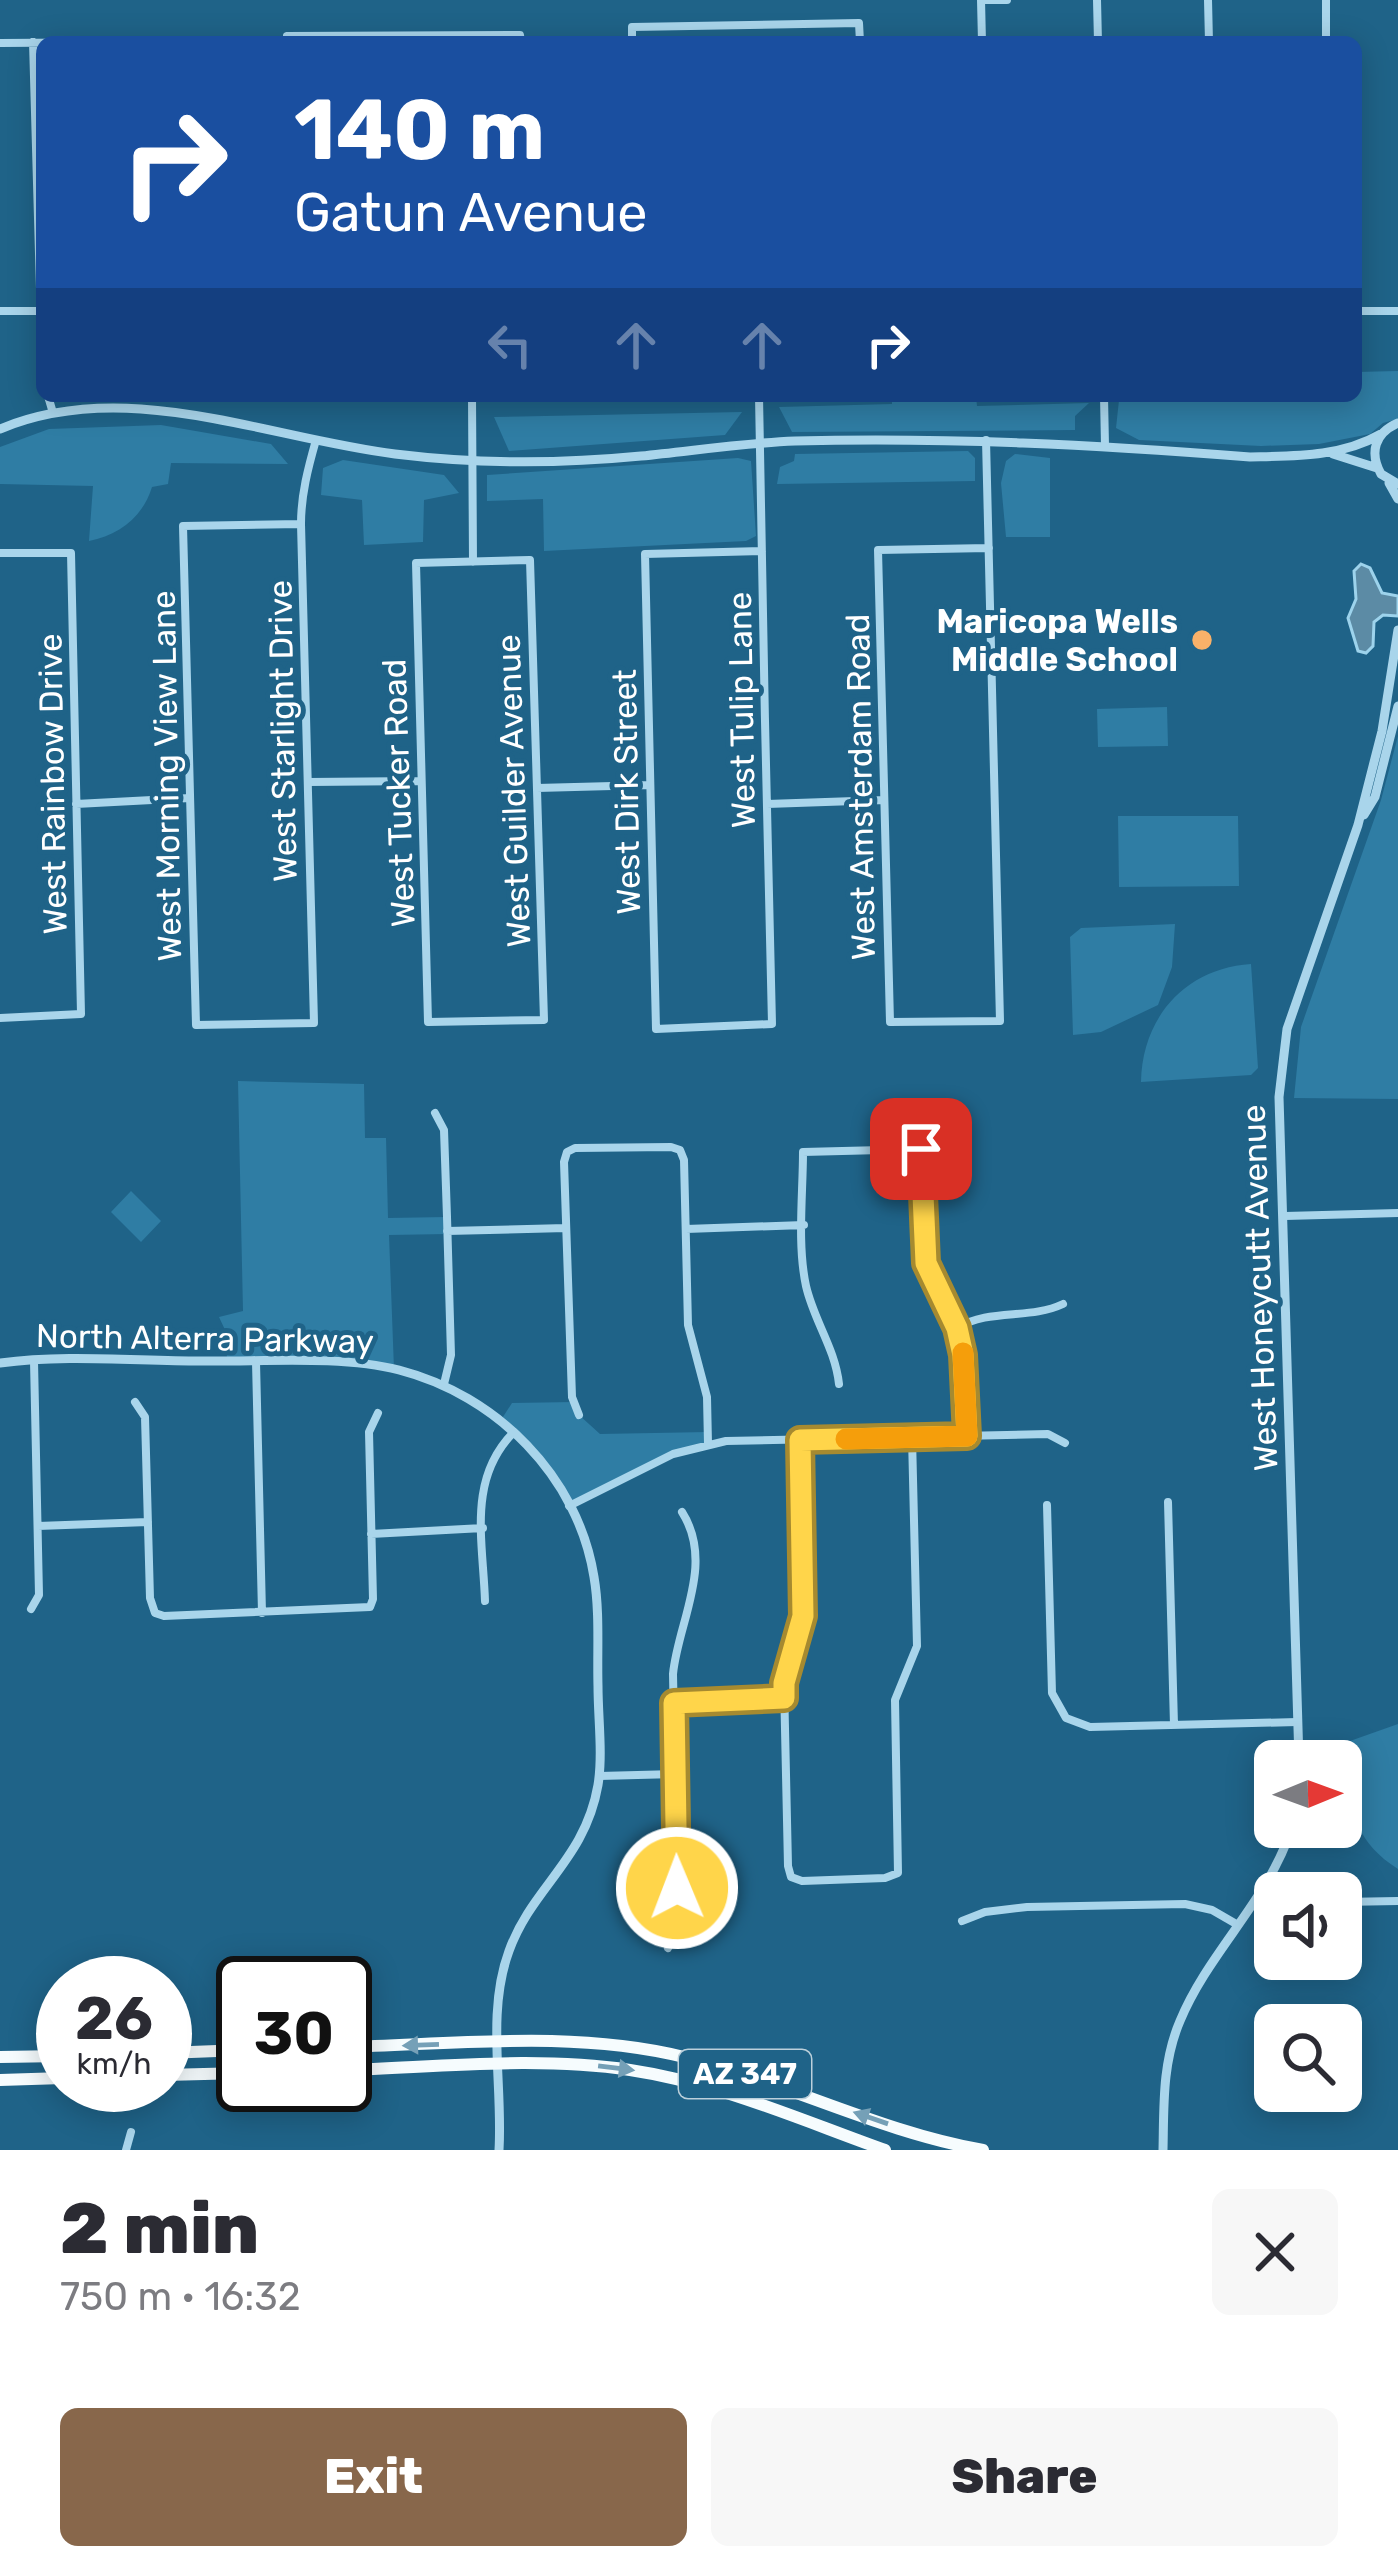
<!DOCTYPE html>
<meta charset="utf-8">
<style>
:root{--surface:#fff;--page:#f7f7f7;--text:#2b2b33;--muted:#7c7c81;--accent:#88674b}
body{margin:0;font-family:Rubik,sans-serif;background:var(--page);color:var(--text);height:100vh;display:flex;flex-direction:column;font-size:45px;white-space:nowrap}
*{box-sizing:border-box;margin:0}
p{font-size:39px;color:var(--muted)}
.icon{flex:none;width:66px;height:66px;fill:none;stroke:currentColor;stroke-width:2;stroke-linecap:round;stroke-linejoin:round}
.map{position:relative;height:2150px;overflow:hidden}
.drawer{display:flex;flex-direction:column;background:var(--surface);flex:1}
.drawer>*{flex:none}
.top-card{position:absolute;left:36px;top:36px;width:1326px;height:366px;border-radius:18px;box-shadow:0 6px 30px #0003;background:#1a4fa0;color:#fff;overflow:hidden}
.needle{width:78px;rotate:89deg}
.controls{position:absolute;left:1254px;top:1740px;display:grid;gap:24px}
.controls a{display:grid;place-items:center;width:108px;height:108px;border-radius:18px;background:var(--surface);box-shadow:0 6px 30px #0003;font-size:60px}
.speed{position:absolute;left:36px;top:1956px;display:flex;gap:24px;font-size:60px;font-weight:700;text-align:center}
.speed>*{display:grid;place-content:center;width:156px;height:156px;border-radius:50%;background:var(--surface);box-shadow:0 6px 30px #0003;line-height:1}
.speed small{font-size:30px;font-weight:400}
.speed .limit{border:6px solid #111;border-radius:18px;background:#fff;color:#111}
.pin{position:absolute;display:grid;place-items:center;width:102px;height:102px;color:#fff;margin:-51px;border-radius:24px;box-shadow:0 6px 18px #0006}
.me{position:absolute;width:132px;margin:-66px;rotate:359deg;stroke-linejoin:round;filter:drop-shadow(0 0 9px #0008)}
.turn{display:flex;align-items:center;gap:42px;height:252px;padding:0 60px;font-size:54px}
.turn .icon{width:156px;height:156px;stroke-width:2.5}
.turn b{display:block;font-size:84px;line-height:102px}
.lanes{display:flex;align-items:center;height:114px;padding:0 60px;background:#0003;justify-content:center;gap:60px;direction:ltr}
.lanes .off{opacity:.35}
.round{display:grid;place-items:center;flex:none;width:126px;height:126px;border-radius:18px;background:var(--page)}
.summary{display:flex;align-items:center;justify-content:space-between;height:204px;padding:0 60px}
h1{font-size:72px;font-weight:800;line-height:90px}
.button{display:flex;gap:24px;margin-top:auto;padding:24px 60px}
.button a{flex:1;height:138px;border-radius:18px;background:var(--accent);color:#fff;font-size:48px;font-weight:800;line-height:138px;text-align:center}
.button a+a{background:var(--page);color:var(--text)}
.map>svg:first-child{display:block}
</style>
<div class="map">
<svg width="1398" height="2150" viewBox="0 0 1398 2150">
<rect width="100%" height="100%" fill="#1f6388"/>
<path fill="#2f7da4" d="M1398 371V419L1383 423 1370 434 1319 444 1261 446 1139 440 1116 428 1119 400 1356 396V372Z
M892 396H976L977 406 1089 403 1075 416V430L792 432 779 407 892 404Z
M742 412 725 435 509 451 494 417Z
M161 425 271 444 288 464 171 463 168 484 152 487C143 517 119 535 89 541L93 486 0 484V447L49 429Z
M968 451 975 458V481L777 484 780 467 794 461 795 454Z
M1015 454 1050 458V537H1006L1001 483 1006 461Z
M738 458 751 461 756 536 746 541 544 551 543 499 487 501V475Z
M343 460 444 475 459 493 424 500 423 542 364 545 362 500 321 495 323 468Z
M1167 707 1168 746 1098 747 1097 709Z
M1398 736V1099L1294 1098 1301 1027 1381 800Z
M1118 816H1238L1239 886 1119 887Z
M1175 924 1172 967 1158 1005 1101 1032 1073 1035 1070 937 1081 928Z
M1251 964 1258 1068 1251 1075 1141 1082C1142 1017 1186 968 1251 964Z
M238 1081 364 1084 365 1138H386L388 1218 447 1217V1234L389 1235 394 1369 357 1364 227 1362 226 1332 219 1317 243 1311Z
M131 1191 161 1221 141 1242 111 1212Z
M574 1402 579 1415 600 1434 708 1432V1444L688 1449 569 1506 555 1480 501 1420 512 1403Z
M1398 1724V1869C1345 1835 1350 1797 1350 1741Z"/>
<path fill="#5c8ba5" stroke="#9dd3ec" stroke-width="3" d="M1361 564 1370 568 1382 593 1398 596V616L1383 615 1374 622 1373 646 1366 653 1358 651 1348 618 1356 599 1354 571Z"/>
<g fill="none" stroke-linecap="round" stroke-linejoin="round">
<path stroke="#a9d5eb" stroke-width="8" d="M1097 0 1098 42
M1208 0 1209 42
M1326 0V42
M33 42 42 359
M288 42 287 36 520 35 521 42
M632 42V27L859 23 860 42
M982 42 981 0H1007
M0 43 146 42
M0 311H40
M1356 311H1398
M48 396 53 413
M472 396 473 562
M759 396C762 605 767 815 772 1024L656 1029 645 554 762 551
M1104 396 1105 446
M986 440 1000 1021 890 1022 878 550 989 548
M301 524 183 526 196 1025 314 1023 301 524C301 495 308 468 316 440
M0 553H71L81 1014 0 1018
M530 560 544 1020 428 1022 416 563Z
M308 782 421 781
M537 788 650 785
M76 804 190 798
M767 804 884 800
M435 1113 444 1130 447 1217 451 1355 444 1384
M1285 1216 1398 1213
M686 1229 804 1225
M447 1231 566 1228
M957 1328C990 1308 1029 1320 1063 1304
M256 1362 262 1613
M839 1384C835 1348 814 1321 806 1286 797 1244 803 1194 803 1152L921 1149 926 1263 957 1328 963 1355 967 1436
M135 1402 145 1417 150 1598 155 1613 164 1616 370 1607 373 1599 369 1432 378 1413
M579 1415 572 1397 564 1162 567 1152 575 1148 671 1147 680 1150 684 1160 688 1325 707 1397 708 1444
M800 1440 803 1615 784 1683 788 1866 791 1877 802 1881 885 1878 898 1873 895 1700 917 1646 912 1437
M1168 1502 1174 1725
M1047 1505 1052 1693 1066 1718 1090 1727 1297 1722
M569 1506 673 1454 726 1441 1048 1434 1065 1443
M38 1526 148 1522
M371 1534 483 1528
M485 1601C483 1540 467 1479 514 1432
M31 1609 39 1595 34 1361
M674 1703 784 1698
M599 1776 676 1774
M1272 1876 1301 1893
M1341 1902 1398 1901
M962 1921 985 1912 1027 1907 1185 1904 1212 1910 1238 1925
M668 1948 678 1926 673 1674C678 1622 715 1564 682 1512
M126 2150 131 2132"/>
<path stroke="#a9d5eb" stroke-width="9" d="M1398 423C1375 433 1369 452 1381 474L1398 484
M0 429C126 376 267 438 395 454 476 464 559 464 641 456 692 451 743 443 795 441 949 437 1097 445 1250 457 1296 456 1341 457 1381 434
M1333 454 1377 468
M1389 483 1398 499
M1364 815 1375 797 1398 706
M0 1363C65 1354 135 1361 200 1361 262 1362 340 1355 399 1370 496 1395 578 1476 594 1577 600 1612 597 1650 598 1686 598 1718 603 1754 598 1785 585 1860 532 1887 509 1951 486 2013 503 2085 499 2150
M1299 1761 1279 1097 1287 1029 1358 825 1382 731 1398 630
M1163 2150C1164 2106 1162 2063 1180 2021 1209 1951 1269 1900 1292 1827"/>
<path stroke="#f6fcfe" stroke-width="12" d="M345 2047C458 2044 574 2030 684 2057 785 2082 880 2132 983 2150
M165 2053 243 2050
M0 2057 63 2056
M345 2070C439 2067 537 2056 630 2070 718 2083 801 2120 885 2150
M165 2075 243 2073
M0 2080 63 2078"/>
</g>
<defs><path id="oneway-solid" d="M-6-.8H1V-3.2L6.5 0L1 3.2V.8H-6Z" transform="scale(3)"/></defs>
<g fill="#75a0b7">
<use href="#oneway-solid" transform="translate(421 2045) rotate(178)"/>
<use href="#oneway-solid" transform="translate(616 2068) rotate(7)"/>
<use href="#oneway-solid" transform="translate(871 2118) rotate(-161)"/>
</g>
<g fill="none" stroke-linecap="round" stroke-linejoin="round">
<defs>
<path id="route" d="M677 1888 674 1703 784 1698V1683L803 1616 800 1440 967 1436 963 1355 957 1328 926 1263 921 1149"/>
</defs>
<use href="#route" stroke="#a68a30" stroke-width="30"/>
<use href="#route" stroke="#ffd54a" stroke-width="21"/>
<path stroke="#f59e0b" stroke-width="21" d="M846 1439 967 1436 963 1353"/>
</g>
<circle fill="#f9b169" stroke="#1f6388" stroke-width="4.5" cx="1202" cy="640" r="12"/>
<g text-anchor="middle" stroke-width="10" stroke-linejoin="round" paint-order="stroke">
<rect fill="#1f6388" stroke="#bcd0db" stroke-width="3" x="679" y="2050" width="132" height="48" rx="9"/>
<g font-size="30" font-weight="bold" fill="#fff">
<text x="745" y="2084">AZ 347</text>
</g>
<g font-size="33" font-weight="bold" fill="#fff" stroke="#1f6388" text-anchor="end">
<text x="1178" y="633">Maricopa Wells<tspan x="1178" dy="38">Middle School</tspan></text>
</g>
<g font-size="33" fill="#fff" stroke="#1f6388">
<text transform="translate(741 710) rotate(-91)" y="12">West Tulip Lane</text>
<text transform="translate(282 731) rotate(-91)" y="12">West Starlight Drive</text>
<text transform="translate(166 776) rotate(-91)" y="12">West Morning View Lane</text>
<text transform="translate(52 784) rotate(-91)" y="12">West Rainbow Drive</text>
<text transform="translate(860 787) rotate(-91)" y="12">West Amsterdam Road</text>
<text transform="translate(513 791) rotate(-92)" y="12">West Guilder Avenue</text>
<text transform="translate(626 792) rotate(-91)" y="12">West Dirk Street</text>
<text transform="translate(398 793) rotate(-92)" y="12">West Tucker Road</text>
<text transform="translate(1259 1288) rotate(-92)" y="12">West Honeycutt Avenue</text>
<text transform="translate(205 1338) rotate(1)" y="12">North Alterra Parkway</text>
</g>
</g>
</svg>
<div class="controls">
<a><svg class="needle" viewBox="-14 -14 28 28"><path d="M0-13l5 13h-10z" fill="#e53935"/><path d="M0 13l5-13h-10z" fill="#7c7c81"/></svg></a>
<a><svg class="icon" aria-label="sound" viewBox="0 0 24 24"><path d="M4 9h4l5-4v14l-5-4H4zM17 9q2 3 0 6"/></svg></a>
<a><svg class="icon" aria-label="search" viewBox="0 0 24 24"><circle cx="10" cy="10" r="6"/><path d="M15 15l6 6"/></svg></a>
</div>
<div class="speed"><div>26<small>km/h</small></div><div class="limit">30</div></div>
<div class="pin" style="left:921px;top:1149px;background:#d93025"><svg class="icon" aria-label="arrive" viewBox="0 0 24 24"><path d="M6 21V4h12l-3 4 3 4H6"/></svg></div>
<svg class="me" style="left:677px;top:1888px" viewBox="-20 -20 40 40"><circle r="17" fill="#ffd54a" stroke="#fff" stroke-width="3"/><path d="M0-11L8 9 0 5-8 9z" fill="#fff"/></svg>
<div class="top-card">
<div class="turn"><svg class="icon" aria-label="right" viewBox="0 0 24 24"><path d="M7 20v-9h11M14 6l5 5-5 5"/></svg><div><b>140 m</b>Gatun Avenue</div></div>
<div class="lanes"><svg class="icon off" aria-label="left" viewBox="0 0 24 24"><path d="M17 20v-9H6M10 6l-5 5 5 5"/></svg><svg class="icon off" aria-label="ahead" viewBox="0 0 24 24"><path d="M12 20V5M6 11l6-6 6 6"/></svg><svg class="icon off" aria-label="ahead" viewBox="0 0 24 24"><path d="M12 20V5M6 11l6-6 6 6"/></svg><svg class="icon" aria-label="right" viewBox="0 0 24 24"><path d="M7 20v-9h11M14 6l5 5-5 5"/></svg></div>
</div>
</div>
<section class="drawer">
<div class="summary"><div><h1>2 min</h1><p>750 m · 16:32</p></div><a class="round"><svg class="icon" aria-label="close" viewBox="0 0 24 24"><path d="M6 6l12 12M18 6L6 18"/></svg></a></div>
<div class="button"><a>Exit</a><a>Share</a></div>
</section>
